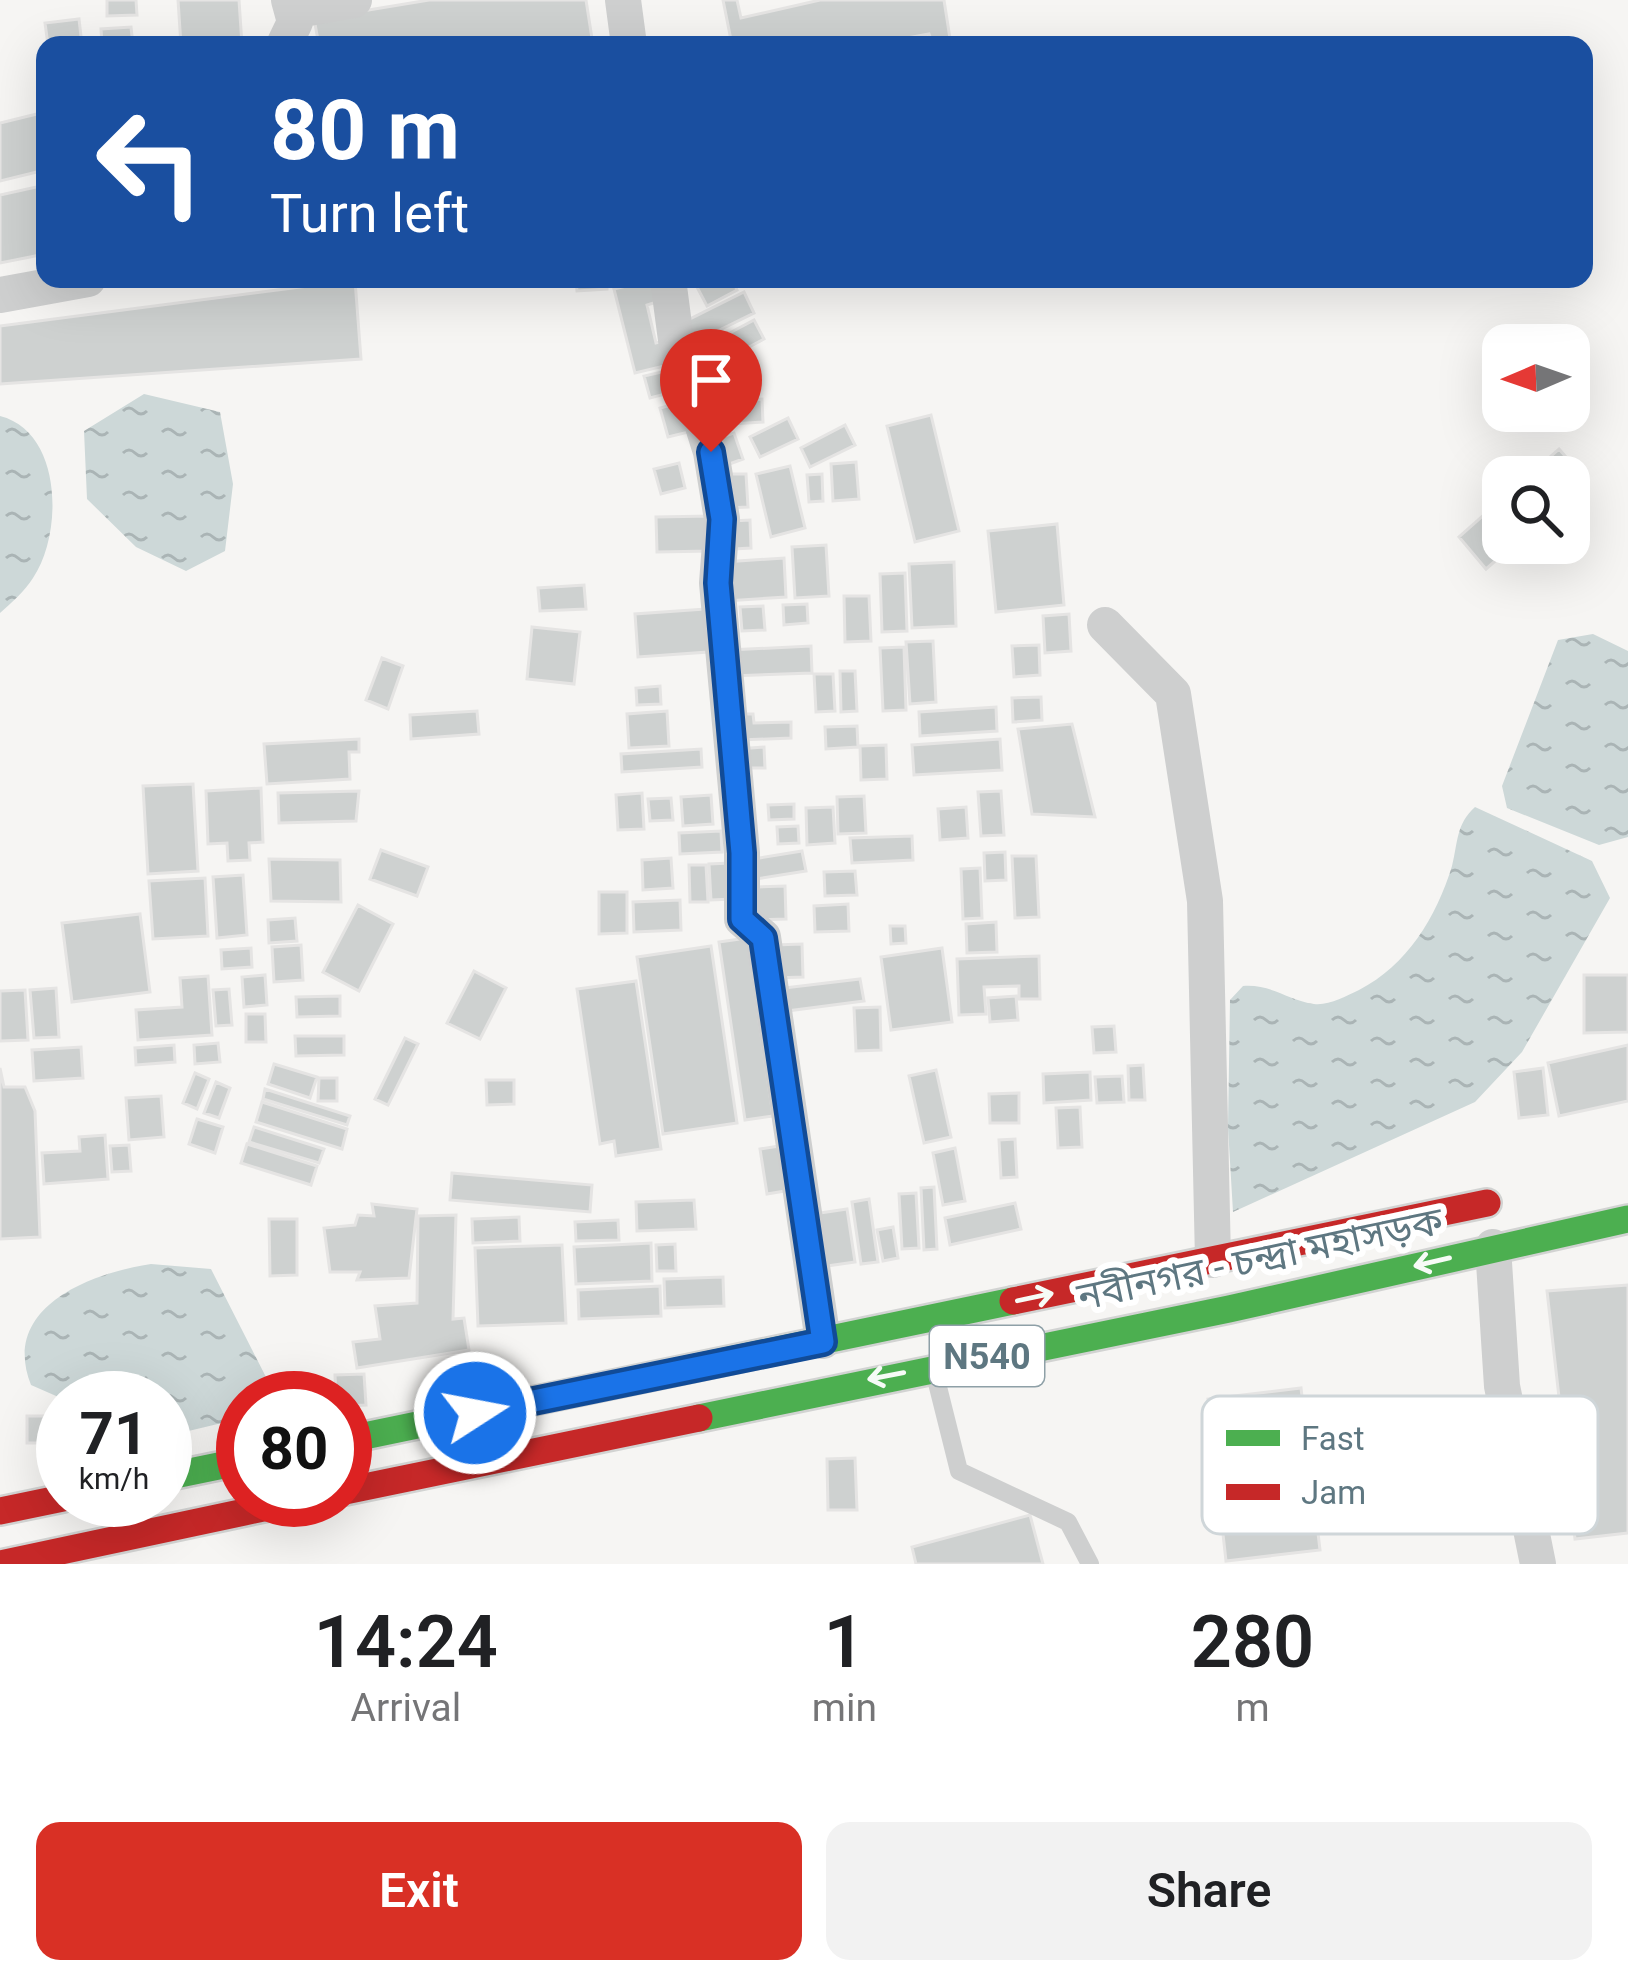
<!DOCTYPE html>
<meta charset="utf-8">
<style>
:root{--surface:#fff;--page:#f2f2f2;--text:#202124;--muted:#757577;--accent:#d93025}
body{margin:0;font-family:Roboto,"Noto Sans Bengali",sans-serif;background:var(--page);color:var(--text);height:100vh;display:flex;flex-direction:column;font-size:45px;white-space:nowrap}
*{box-sizing:border-box;margin:0}
p{font-size:39px;color:var(--muted)}
.icon{flex:none;width:66px;height:66px;fill:none;stroke:currentColor;stroke-width:2;stroke-linecap:round;stroke-linejoin:round}
.map{position:relative;height:1564px;overflow:hidden}
.details{display:flex;flex-direction:column;background:var(--surface);flex:1}
.details>*{flex:none}
.guide{position:absolute;left:36px;top:36px;width:1557px;height:252px;border-radius:24px;box-shadow:0 12px 48px #0002;background:#1a4fa0;color:#fff;overflow:hidden}
.needle{width:78px;rotate:268deg}
.tools{position:absolute;left:1482px;top:324px;display:grid;gap:24px}
.tools a{display:grid;place-items:center;width:108px;height:108px;border-radius:24px;background:var(--surface);box-shadow:0 12px 48px #0002;font-size:60px}
.speed{position:absolute;left:36px;top:1371px;display:flex;gap:24px;font-size:60px;font-weight:700;text-align:center}
.speed>*{display:grid;place-content:center;width:156px;height:156px;border-radius:50%;background:var(--surface);box-shadow:0 12px 48px #0002;line-height:1}
.speed small{font-size:30px;font-weight:400}
.speed .limit{border:18px solid #d22;background:#fff;color:#111}
.pin{position:absolute;display:grid;place-items:center;width:102px;height:102px;color:#fff;margin:-123px -51px;border-radius:50% 50% 50% 0;rotate:-45deg;box-shadow:0 0 12px #0007}
.pin .icon{rotate:45deg}
.me{position:absolute;width:132px;margin:-66px;rotate:79deg;stroke-linejoin:round;filter:drop-shadow(0 0 9px #0008)}
.turn{display:flex;align-items:center;gap:42px;height:252px;padding:0 36px;font-size:54px}
.turn .icon{width:156px;height:156px;stroke-width:2.5}
.turn b{display:block;font-size:84px;line-height:102px}
.eta{display:flex;justify-content:space-evenly;align-items:center;height:204px;text-align:center}
.eta b{font-size:72px;font-weight:600;line-height:84px}
.action{display:flex;gap:24px;margin-top:auto;padding:24px 36px}
.action a{flex:1;height:138px;border-radius:24px;background:var(--accent);color:#fff;font-size:48px;font-weight:600;line-height:138px;text-align:center}
.action a+a{background:var(--page);color:var(--text)}
.map>svg:first-child{display:block}
</style>
<div class="map">
<svg width="1628" height="1564" viewBox="0 0 1628 1564">
<defs>
<pattern id="water-ripples" width="26" height="14" patternUnits="userSpaceOnUse" patternTransform="scale(3)"><rect width="26" height="14" fill="#cdd8d8"/><path d="M2 4q2-2 4 0t4 0M15 11q2-2 4 0t4 0" fill="none" stroke="#aab4b5"/></pattern>
</defs>
<rect width="100%" height="100%" fill="#f6f5f3"/>
<path fill="url(#water-ripples)" d="M144 394 220 412 233 484 225 551 186 571 136 547 87 499 84 431Z
M0 416C63 432 63 534 33 578 25 591 11 603 0 613Z
M1593 634 1628 651V837L1599 845 1507 808 1502 786 1558 640Z
M1475 807 1592 861 1610 898 1522 1052 1475 1102 1233 1212 1228 1128 1230 1000 1243 986C1272 984 1287 1000 1314 1004 1328 1006 1346 996 1359 990 1407 965 1436 918 1452 866 1458 842 1456 824 1475 807Z
M151 1264 211 1269 268 1381 259 1398H243V1418L180 1433 165 1428V1398L63 1399 31 1385C0 1307 91 1273 151 1264Z"/>
<path fill="#ced1d0" stroke="#e5e4e3" stroke-width="3" d="M107 0H136L137 15 107 16Z
M178 0H239L242 45H181Z
M429 0H586L593 45H319L314 19Z
M723 0H737L741 18 820 0H944L951 45H933L929 34 869 45H732Z
M79 19 82 45H48L45 23Z
M131 27 133 45H102L101 29Z
M45 112V170L0 181V123Z
M45 185V254L0 263V195Z
M576 279H607V289L577 291Z
M712 279H732L737 290 707 306 697 287Z
M355 280 361 359 0 384V326Z
M651 280 657 302 647 305 656 343 667 340 673 364 635 373 614 289Z
M744 292 754 313 691 344 680 324Z
M754 320 764 339 700 373 690 354Z
M679 368 685 389 650 398 644 376Z
M762 399 763 422 715 425 713 402Z
M686 401 693 431 668 437 660 408Z
M931 415 959 531 915 542 887 426Z
M788 418 798 439 760 457 750 437Z
M845 425 855 445 810 467 801 448Z
M734 433 743 459 724 466 715 439Z
M1559 449 1587 481 1569 497V477H1527Z
M856 462 859 499 833 501 831 464Z
M679 463 685 488 661 494 654 469Z
M790 466 805 528 771 537 756 474Z
M726 474H746L748 507 727 508Z
M822 474 823 501 809 502 807 475Z
M1503 498V543H1516L1486 569 1459 537Z
M710 516V551L657 552 656 517Z
M750 520 751 548 734 549 732 521Z
M1057 524 1064 605 996 612 988 531Z
M826 545 829 596 795 598 792 547Z
M784 558 786 597 726 601 724 562Z
M954 562 956 626 912 628 909 564Z
M905 573 907 631 882 632 880 574Z
M584 585 586 609 540 611 538 588Z
M844 596H869L871 641 845 642Z
M807 604 808 623 784 625 783 605Z
M763 606 765 630 742 631 740 607Z
M705 609 708 652 638 657 635 614Z
M1069 614 1071 651 1045 653 1043 616Z
M532 627 580 632 574 684 527 679Z
M933 641 936 702 910 704 906 642Z
M1039 645 1040 675 1014 677 1012 646Z
M811 646 812 673 730 676 729 650Z
M904 647 906 710 883 711 880 648Z
M382 658 403 666 388 709 366 700Z
M840 671H855L857 711 841 712Z
M814 674H833L835 711 816 712Z
M660 686 661 704 637 705 636 688Z
M1041 697 1042 720 1013 722 1012 698Z
M996 707 997 731 920 736 919 712Z
M477 711 479 734 411 739 410 715Z
M667 711 669 746 629 748 627 714Z
M739 714H753L754 723 791 722V738L740 740Z
M1072 724 1095 817 1032 814 1018 729Z
M857 726 858 747 826 749 825 727Z
M359 739V752H349L350 779 267 784 264 744Z
M1000 739 1002 770 914 775 912 745Z
M886 745 887 779 861 780 860 746Z
M764 747 765 768H739L738 749Z
M701 749 702 767 622 772 621 754Z
M193 784 198 871 148 874 143 786Z
M261 788 263 842 249 843 250 860 228 861 227 843 208 844 206 791Z
M359 791 356 821 279 823 278 793Z
M1001 791 1004 835 981 836 978 792Z
M642 793 644 829 618 830 616 795Z
M711 795 713 824 683 826 681 797Z
M864 796 866 833 838 834 837 797Z
M671 798 673 820 650 821 648 799Z
M794 804V819L769 820 768 805Z
M833 807 835 843 807 845 806 808Z
M966 807 968 838 940 840 938 809Z
M798 826 799 843 778 844 777 827Z
M721 831 722 852 680 854 679 833Z
M912 836 913 860 852 863 850 838Z
M381 850 428 867 417 896 370 879Z
M802 851 806 871 750 880 747 860Z
M1005 852 1006 880 985 881 984 853Z
M1012 856H1036L1039 917 1015 918Z
M671 858 673 888 643 890 642 860Z
M269 859 340 860 341 902 271 901Z
M731 863 733 899 711 900 709 864Z
M689 865H706L708 902H690Z
M980 868 982 918 963 919 961 869Z
M855 871 857 895 825 896 824 872Z
M243 875 247 935 217 938 213 877Z
M205 878 208 936 153 939 149 881Z
M785 886 786 919 757 920 756 887Z
M599 892H627V933L599 934Z
M680 900 681 930 634 932 633 902Z
M848 904 849 931 815 932 814 906Z
M358 905 393 924 359 991 323 972Z
M140 914 150 992 72 1002 62 923Z
M295 918 297 941 269 943 268 920Z
M996 922 997 952 967 953 966 924Z
M890 926H905L906 943 891 944Z
M747 938 773 1116 745 1120 719 942Z
M802 944 803 977 775 978 774 945Z
M301 945 303 980 274 982 272 947Z
M711 946 737 1123 663 1134 637 957Z
M251 948 252 967 222 969 221 950Z
M942 948 952 1022 891 1030 881 957Z
M1039 956 1040 999H1019V986L984 987 986 1014 959 1015 957 959Z
M474 971 506 988 480 1039 447 1023Z
M265 975 267 1005 244 1007 242 977Z
M1584 975H1628V1032L1584 1033Z
M208 976 212 1035 138 1040 136 1010 182 1007 180 978Z
M860 979 864 1001 787 1011 784 988Z
M636 981 661 1149 616 1156 614 1141 600 1144 577 989Z
M56 988 59 1037 34 1038 30 990Z
M229 989 232 1025 216 1026 213 990Z
M25 990 28 1040 0 1041V991Z
M340 996V1016L297 1017 296 997Z
M1016 996 1018 1020 990 1022 988 998Z
M880 1007 881 1050 856 1051 854 1008Z
M246 1014H265L266 1042H246Z
M1114 1026 1116 1052 1094 1053 1092 1027Z
M295 1036H344V1055L296 1056Z
M405 1038 418 1044 388 1105 375 1099Z
M218 1043 220 1062 195 1064 194 1045Z
M174 1045 175 1062 136 1065 135 1048Z
M1628 1045V1101L1559 1116 1548 1063Z
M81 1047 83 1078 34 1081 32 1050Z
M274 1064 317 1077 310 1098 268 1084Z
M1143 1065 1145 1100H1129L1128 1066Z
M0 1068 4 1087H25L35 1111 40 1237 0 1239Z
M1543 1068 1548 1115 1519 1118 1514 1072Z
M936 1070 951 1137 924 1143 909 1076Z
M1090 1072 1091 1100 1044 1103 1043 1074Z
M195 1073 209 1079 197 1109 183 1103Z
M1122 1076 1124 1102 1097 1103 1095 1077Z
M319 1078H337V1101H318Z
M486 1080H514V1104L487 1105Z
M216 1082 230 1088 219 1118 204 1113Z
M265 1089 350 1116 347 1125 263 1099Z
M1019 1093V1123H990L989 1094Z
M161 1096 164 1137 129 1140 126 1098Z
M262 1102 347 1129 342 1149 256 1122Z
M1080 1107 1082 1147 1058 1148 1056 1108Z
M197 1119 223 1127 215 1153 189 1144Z
M254 1127 324 1149 319 1163 249 1142Z
M105 1135 108 1179 44 1184 42 1153 80 1151 79 1137Z
M1015 1139 1017 1177 1001 1178 999 1140Z
M247 1144 317 1166 311 1185 241 1163Z
M129 1145 131 1171 112 1172 110 1146Z
M779 1146 785 1191 767 1194 760 1149Z
M955 1148 965 1201 943 1205 933 1153Z
M452 1173 592 1185 590 1212 450 1200Z
M934 1187 937 1249 924 1250 921 1188Z
M916 1193 919 1248 902 1249 899 1194Z
M869 1199 878 1262 861 1264 852 1202Z
M694 1200 696 1229 637 1231 636 1202Z
M1015 1203 1021 1229 950 1245 945 1218Z
M372 1204 417 1209 409 1278 357 1280 360 1272H330L324 1228 355 1225 358 1215 374 1216Z
M847 1209 855 1262 827 1266 820 1213Z
M456 1215 453 1319 464 1318 469 1350 357 1368 353 1342 380 1339 375 1306 417 1303 418 1216Z
M519 1217 520 1241 473 1243 472 1219Z
M269 1219H297V1275L270 1276Z
M618 1220 619 1240 576 1241 575 1222Z
M893 1227 898 1258 883 1261 877 1230Z
M651 1243 652 1281 576 1284 574 1247Z
M675 1244 676 1271H657L656 1245Z
M562 1245 566 1323 478 1326 475 1248Z
M723 1277 724 1306 665 1308 664 1279Z
M1628 1285V1533L1575 1539 1547 1291Z
M660 1286 661 1316 579 1319 578 1290Z
M364 1374 366 1405 345 1406V1398H336L335 1375Z
M1301 1388 1320 1550 1226 1561 1208 1399Z
M27 1416H61L62 1443H27Z
M855 1458 857 1510H828L827 1459Z
M1030 1515 1043 1564H916L912 1547Z"/>
<g fill="none" stroke-linecap="round" stroke-linejoin="round">
<defs>
<path id="fast" d="M699 1418 1229 1309 1628 1219
M345 1440 1013 1301
M165 1477 243 1461"/>
<path id="jam" d="M1013 1301 1487 1203
M345 1491 699 1418
M0 1511 63 1498
M0 1564 301 1500"/>
</defs>
<use href="#fast" stroke="#d2d3d2" stroke-width="32"/>
<use href="#jam" stroke="#d2d3d2" stroke-width="32"/>
<path stroke="#cecfcf" stroke-width="18" d="M937 1383 959 1471 1068 1522 1090 1564"/>
<path stroke="#cecfcf" stroke-width="36" d="M623 0 629 45
M292 11 354 0
M284 45 295 22 289 0
M668 279 676 340 711 452 722 519 717 583 742 853V919L763 937 823 1341
M0 295 88 279
M1105 625 1173 694 1205 901 1213 1260
M1493 1247 1502 1386 1538 1564"/>
<use href="#fast" stroke="#4caf50" stroke-width="27"/>
<use href="#jam" stroke="#c62828" stroke-width="27"/>
</g>
<defs><path id="oneway-shaft" d="M-6 0H5M1.5-3L5.5 0L1.5 3" fill="none" stroke-width="1.6" stroke-linecap="round" stroke-linejoin="round" transform="scale(3)"/></defs>
<g stroke="#f6fbf6">
<use href="#oneway-shaft" transform="translate(1432 1262) rotate(167)"/>
<use href="#oneway-shaft" transform="translate(1035 1297) rotate(-12)"/>
<use href="#oneway-shaft" transform="translate(886 1376) rotate(169)"/>
</g>
<g fill="none" stroke-linecap="round" stroke-linejoin="round">
<defs>
<path id="route" d="M475 1413 823 1342 763 938 742 919V853L718 583 722 519 711 452"/>
</defs>
<use href="#route" stroke="#114b97" stroke-width="30"/>
<use href="#route" stroke="#1a73e8" stroke-width="21"/>
</g>
<g text-anchor="middle" stroke-width="12" stroke-linejoin="round" paint-order="stroke">
<rect fill="#fff" stroke="#8ea0a7" stroke-width="3" x="930" y="1326" width="114" height="60" rx="9"/>
<g font-size="36" font-weight="bold" fill="#5e7781">
<text x="987" y="1369">N540</text>
</g>
<g font-size="39" fill="#5e7781" stroke="#fff">
<text transform="translate(1260 1258) rotate(-12)" y="14">নবীনগর - চন্দ্রা মহাসড়ক</text>
</g>
</g>
<rect x="1202" y="1396" width="396" height="138" rx="18" fill="#fff" stroke="#cfd6d9" stroke-width="3"/>
<rect x="1226" y="1430" width="54" height="16" fill="#4caf50"/>
<rect x="1226" y="1484" width="54" height="16" fill="#c62828"/>
<g font-size="33" fill="#5e7781">
<text x="1301" y="1450">Fast</text>
<text x="1301" y="1504">Jam</text>
</g>
</svg>
<div class="tools">
<a><svg class="needle" viewBox="-14 -14 28 28"><path d="M0-13l5 13h-10z" fill="#e53935"/><path d="M0 13l5-13h-10z" fill="#757577"/></svg></a>
<a><svg class="icon" aria-label="search" viewBox="0 0 24 24"><circle cx="10" cy="10" r="6"/><path d="M15 15l6 6"/></svg></a>
</div>
<div class="speed"><div>71<small>km/h</small></div><div class="limit">80</div></div>
<div class="pin" style="left:711px;top:452px;background:#d93025"><svg class="icon" aria-label="arrive" viewBox="0 0 24 24"><path d="M6 21V4h12l-3 4 3 4H6"/></svg></div>
<svg class="me" style="left:475px;top:1413px" viewBox="-20 -20 40 40"><circle r="17" fill="#1a73e8" stroke="#fff" stroke-width="3"/><path d="M0-11L8 9 0 5-8 9z" fill="#fff"/></svg>
<div class="guide">
<div class="turn"><svg class="icon" aria-label="left" viewBox="0 0 24 24"><path d="M17 20v-9H6M10 6l-5 5 5 5"/></svg><div><b>80 m</b>Turn left</div></div>
</div>
</div>
<section class="details">
<div class="eta">
<div><b>14:24</b><p>Arrival</p></div>
<div><b>1</b><p>min</p></div>
<div><b>280</b><p>m</p></div>
</div>
<div class="action"><a>Exit</a><a>Share</a></div>
</section>
